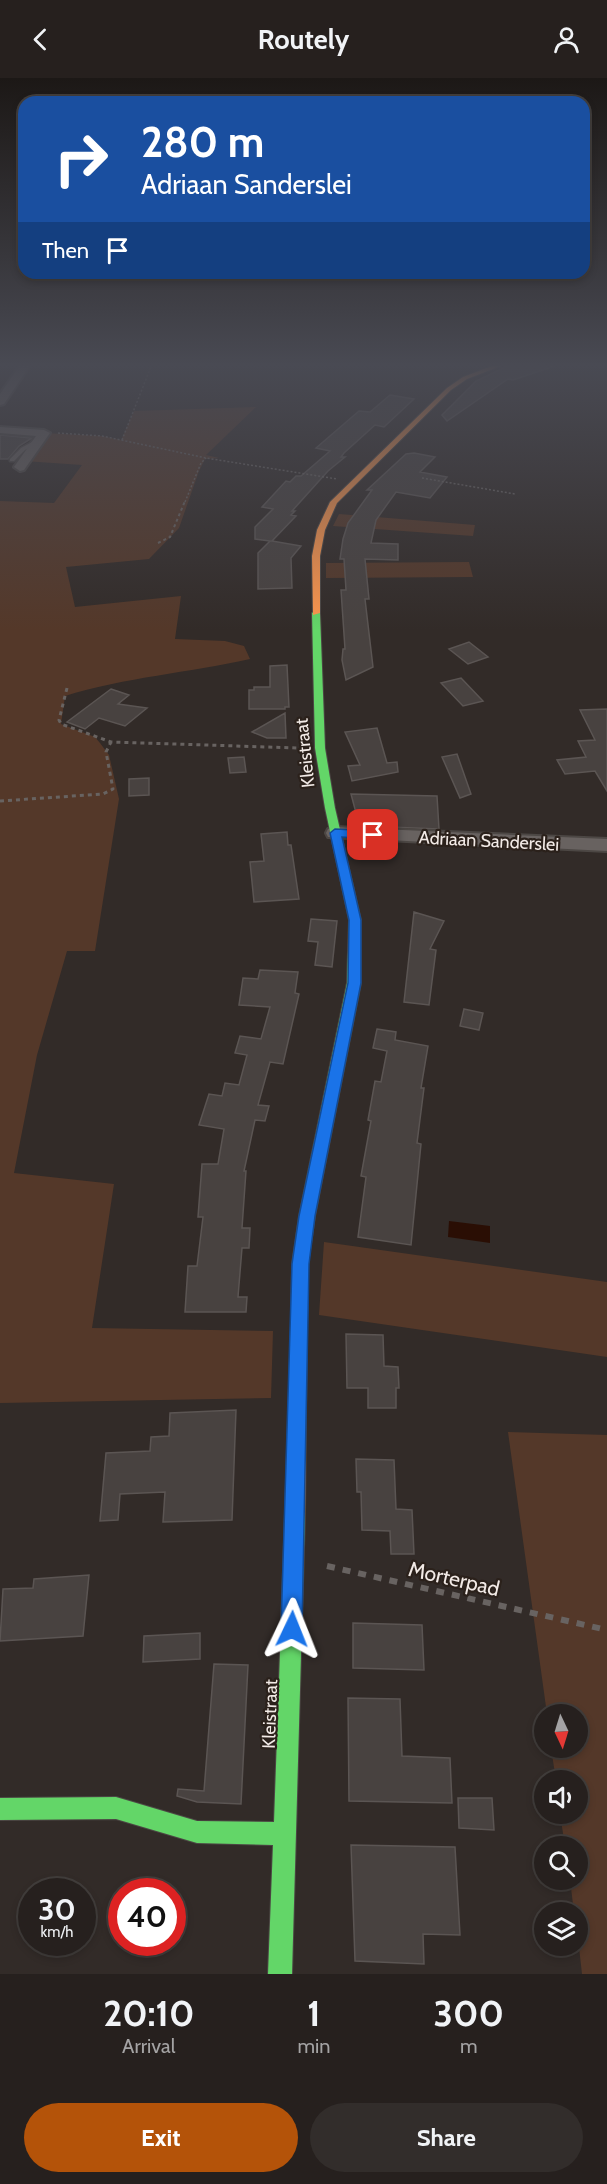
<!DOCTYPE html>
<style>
:root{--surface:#26201e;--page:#322d2b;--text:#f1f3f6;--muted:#a4a3a4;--line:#423e3c;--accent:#b45309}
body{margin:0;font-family:Cabin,sans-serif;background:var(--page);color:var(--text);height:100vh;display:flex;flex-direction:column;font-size:22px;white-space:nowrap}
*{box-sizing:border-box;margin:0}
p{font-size:20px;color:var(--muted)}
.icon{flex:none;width:33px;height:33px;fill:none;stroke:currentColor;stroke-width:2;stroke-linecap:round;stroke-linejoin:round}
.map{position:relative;height:1896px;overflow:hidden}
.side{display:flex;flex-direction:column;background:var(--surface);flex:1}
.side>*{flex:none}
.guide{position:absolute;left:18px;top:18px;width:572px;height:183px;border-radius:18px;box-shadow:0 3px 9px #0003,0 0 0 2px var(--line);background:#1a4fa0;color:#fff;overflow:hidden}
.needle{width:39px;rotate:176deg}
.buttons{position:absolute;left:534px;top:1626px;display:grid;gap:12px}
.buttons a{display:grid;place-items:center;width:54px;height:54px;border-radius:50%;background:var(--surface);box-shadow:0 3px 9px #0003,0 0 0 2px var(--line);font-size:30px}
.speed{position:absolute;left:18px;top:1800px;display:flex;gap:12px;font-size:30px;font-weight:700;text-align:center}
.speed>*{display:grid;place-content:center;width:78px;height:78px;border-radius:50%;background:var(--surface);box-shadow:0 3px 9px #0003,0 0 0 2px var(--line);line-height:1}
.speed small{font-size:15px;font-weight:400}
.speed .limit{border:9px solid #d22;background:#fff;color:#111}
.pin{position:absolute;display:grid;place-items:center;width:51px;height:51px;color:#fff;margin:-26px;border-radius:12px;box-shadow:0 3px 9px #0006}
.me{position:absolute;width:66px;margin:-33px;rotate:2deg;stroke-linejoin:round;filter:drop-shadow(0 0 4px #0008)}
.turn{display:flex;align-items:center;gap:21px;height:126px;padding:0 24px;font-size:27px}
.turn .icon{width:78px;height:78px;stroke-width:2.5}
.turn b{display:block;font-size:42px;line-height:51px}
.then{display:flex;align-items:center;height:57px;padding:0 24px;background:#0003;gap:12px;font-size:22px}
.eta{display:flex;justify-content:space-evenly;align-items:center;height:102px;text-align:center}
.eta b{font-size:36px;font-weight:700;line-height:42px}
.button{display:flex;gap:12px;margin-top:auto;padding:12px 24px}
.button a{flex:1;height:69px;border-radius:36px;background:var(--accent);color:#fff;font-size:24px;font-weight:700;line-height:69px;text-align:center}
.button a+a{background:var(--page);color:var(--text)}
header{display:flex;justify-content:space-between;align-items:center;height:78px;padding:0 24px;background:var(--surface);font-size:27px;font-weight:700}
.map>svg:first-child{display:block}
</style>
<header><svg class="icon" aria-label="back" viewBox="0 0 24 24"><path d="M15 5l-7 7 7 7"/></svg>Routely<svg class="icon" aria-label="person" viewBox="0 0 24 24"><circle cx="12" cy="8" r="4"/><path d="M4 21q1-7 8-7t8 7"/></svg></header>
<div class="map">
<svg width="607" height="1896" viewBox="0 0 607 1896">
<rect width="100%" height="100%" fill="#322b28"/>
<path fill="#543829" d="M256 329 206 377 219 380 205 381 199 393 179 450 149 481 66 489 75 529 181 518 175 561 225 563 244 568 250 581C188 595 126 599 65 618L61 646 95 659 100 665 109 677 119 721 95 873H67L37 977 14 1095 114 1106 92 1250 273 1253 271 1320 0 1325V423L54 425 82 387 24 383 44 355 102 358 121 362 134 333Z
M339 436 475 447 473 458 333 448Z
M469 484 473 499 326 500V485Z
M324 1164 607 1204V1279L319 1237Z
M508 1354 607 1357V1896H582L578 1860V1834H574L570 1802H578V1768H565L560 1736H578V1702H556L551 1670H578V1636H547Z"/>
<path fill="#2a0e04" d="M449 1143 490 1148V1165L448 1159Z"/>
<path fill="#484240" stroke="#5b5553" stroke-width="1.5" d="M512 286H551L552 289 513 302 508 301 447 343 442 337 476 303Z
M390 317 414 321 384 349 375 347 344 375 341 379H345L328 393 292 433H295L291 437 296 438 272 463 301 468 291 480 292 510 258 511V475L270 463 255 461V449L273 431 262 429 286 403 290 404 296 398H301L330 373 316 370 359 333 370 334Z
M0 357 32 360 19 368 8 381H0Z
M414 375 435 379 420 394 447 399 430 420 396 414 376 442 371 465 398 466V482L365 481 369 521H365L373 589 346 602 342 582 343 571H345L341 512H346L344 481H340L343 461 348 445 372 412H367L406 376Z
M469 564 488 579 468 586 449 571Z
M287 587 289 629H285V631H249V612H254V609H270V588Z
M461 600 483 623 463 628 441 605Z
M111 611 129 617 118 626 147 630 125 648 99 640 85 651 67 644Z
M607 631V713L595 693 565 696 557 682 586 679 578 663 595 662 580 632Z
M285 635 286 660H267L252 654Z
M377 650 387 685 397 684 398 694 352 703 348 688 360 687 345 654Z
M457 676 471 716 460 720 442 679Z
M244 679 246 694 230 695 228 680Z
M149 700V717L129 718V701Z
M351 716 437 718 439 751 364 748V734L356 735Z
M287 754 288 767H291L299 821 254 824 250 784 264 783 261 756Z
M414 834 444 843 430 871 436 872 429 927 404 924Z
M311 841 337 843 332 889 315 887 318 864 308 863Z
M260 892 298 894 295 915 299 916 283 986 270 984 258 1027 269 1028 265 1043 255 1042 244 1093H246L242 1150H250L249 1170H242L238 1219H247L246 1234H185L188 1188H197L203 1139H198L202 1086H218L224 1051 199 1047 209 1016 222 1018 225 1005 239 1007 247 977 235 975 240 958 261 961 270 929 239 927 243 900 258 901Z
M464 931 483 935 479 952 460 948Z
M377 951 396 954 395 962 428 968 421 1010H424L417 1065 421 1066 411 1167 358 1159 366 1099 361 1098 371 1043 368 1042 375 1003 381 1004 387 973 373 970Z
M346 1256 383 1257 384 1288 398 1289 399 1310H396V1330H368V1310H347Z
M236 1332 232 1442 163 1444 165 1414 120 1416 118 1442 100 1443 106 1375 150 1373 151 1359 169 1358 170 1335Z
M356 1381 394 1382 396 1431 412 1432 414 1476H391L390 1453 362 1452 361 1414H357Z
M89 1497 83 1558 0 1563 3 1511 33 1510 34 1501Z
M353 1545 422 1547 424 1592 353 1590Z
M200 1555V1581L143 1584 144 1558Z
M214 1586 248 1587 241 1726 197 1724 177 1718 178 1711 204 1713Z
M348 1620 400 1621 402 1678 450 1680 452 1725 349 1723Z
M458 1720H492L494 1752 459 1750Z
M351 1767 455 1769 460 1857 423 1856 424 1886 355 1883Z"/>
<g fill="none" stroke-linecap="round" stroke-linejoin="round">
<defs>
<path id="lane" d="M36 362 41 363 25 372 14 383H10V381L21 370Z"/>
<path id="street" d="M21 286H31L4 326 0 327V316Z
M0 349 44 352 50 355 24 392 20 393 14 389 36 358 0 355Z
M335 749 607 761V773L328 759 326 755 328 751Z"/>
<path id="fast" d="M316 532 320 535 325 670 335 730 361 842V905L315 1138 308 1186 307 1246 305 1252 299 1254 293 1252 291 1246 292 1186 299 1138 347 905 349 842 325 730 315 670 312 535Z
M295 1425 302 1428 305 1435 292 1896H268L273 1767 197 1765 116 1741 0 1742V1720L116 1719 197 1743 274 1744 285 1435 288 1428Z"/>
<path id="slow" d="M497 286H506L467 301 451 312 337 425 325 452 320 478V535L313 537 312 478 317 452 330 424 447 310 463 299Z
M299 1238 305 1240 307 1246 305 1435 302 1442 295 1445 288 1442 285 1435 291 1246 293 1240Z"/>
</defs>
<use href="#lane" stroke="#4c4744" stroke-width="3"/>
<use href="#street" stroke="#4c4744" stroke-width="4"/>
<use href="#fast" stroke="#4c4744" stroke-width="2"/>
<use href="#slow" stroke="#4c4744" stroke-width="2"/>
<path stroke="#686361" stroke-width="1.5" stroke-dasharray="2 2" stroke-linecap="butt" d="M58 355 102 358 206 380 337 401
M122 362 152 286
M422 400 515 416
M185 424 201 385 206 380"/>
<path stroke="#686361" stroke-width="2" stroke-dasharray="3 3" stroke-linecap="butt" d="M158 465 170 459 185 423"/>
<path stroke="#686361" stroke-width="3" stroke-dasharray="4 4" stroke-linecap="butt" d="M67 610 59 642 61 646 111 664 299 670
M0 723 103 716 113 711 106 674 111 664"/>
<path stroke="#686361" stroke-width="6" stroke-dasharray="8 8" stroke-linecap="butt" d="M327 1488 607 1552"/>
<use href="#lane" fill="#686260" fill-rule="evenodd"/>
<use href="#street" fill="#686260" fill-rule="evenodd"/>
<use href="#fast" fill="#63d668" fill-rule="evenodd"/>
<use href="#slow" fill="#ff974d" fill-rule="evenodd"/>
</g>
<linearGradient id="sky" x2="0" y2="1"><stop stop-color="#1c1816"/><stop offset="0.52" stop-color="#494a53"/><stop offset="1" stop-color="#494a53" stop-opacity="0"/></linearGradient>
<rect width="607" height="552" fill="url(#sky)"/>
<path fill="#1a73e8" stroke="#114b97" stroke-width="1.5" d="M335 751 373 753 378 757 373 761 342 759 361 842V905L315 1138 309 1186 302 1551 299 1559 292 1562 284 1559 281 1551 292 1186 299 1138 348 905 349 842 330 755Z"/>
<g text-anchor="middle" stroke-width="4.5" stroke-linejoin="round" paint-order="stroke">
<g font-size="18" fill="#f2eae6" stroke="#2b211b">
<text transform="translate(305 675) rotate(-96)" y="6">Kleistraat</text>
<text transform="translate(489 763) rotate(3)" y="6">Adriaan Sanderslei</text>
<text transform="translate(270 1636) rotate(-88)" y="6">Kleistraat</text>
</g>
<g font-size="21" fill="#f2eae6" stroke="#2b211b">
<text transform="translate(454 1501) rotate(13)" y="7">Morterpad</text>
</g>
</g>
</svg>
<div class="buttons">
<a><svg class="needle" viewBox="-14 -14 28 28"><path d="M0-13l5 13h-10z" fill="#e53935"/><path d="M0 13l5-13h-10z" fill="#a4a3a4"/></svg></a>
<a><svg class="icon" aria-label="sound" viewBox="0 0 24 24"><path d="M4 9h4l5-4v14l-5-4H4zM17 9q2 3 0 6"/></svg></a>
<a><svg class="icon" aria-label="search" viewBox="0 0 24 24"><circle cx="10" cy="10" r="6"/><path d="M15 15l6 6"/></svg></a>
<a><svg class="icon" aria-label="layers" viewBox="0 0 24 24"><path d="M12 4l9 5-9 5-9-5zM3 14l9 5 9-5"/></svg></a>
</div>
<div class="speed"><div>30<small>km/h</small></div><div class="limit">40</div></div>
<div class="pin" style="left:373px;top:757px;background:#d93025"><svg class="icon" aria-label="arrive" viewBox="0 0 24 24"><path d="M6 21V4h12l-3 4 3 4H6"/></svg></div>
<svg class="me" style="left:292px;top:1551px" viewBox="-20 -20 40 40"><path d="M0-17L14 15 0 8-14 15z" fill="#1a73e8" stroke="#fff" stroke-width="4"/></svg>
<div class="guide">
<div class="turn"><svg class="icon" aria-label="right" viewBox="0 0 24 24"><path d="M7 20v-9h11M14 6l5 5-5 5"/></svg><div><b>280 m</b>Adriaan Sanderslei</div></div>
<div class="then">Then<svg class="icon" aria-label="arrive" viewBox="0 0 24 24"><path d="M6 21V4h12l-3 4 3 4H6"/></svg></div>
</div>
</div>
<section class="side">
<div class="eta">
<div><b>20:10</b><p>Arrival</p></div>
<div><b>1</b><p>min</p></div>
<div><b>300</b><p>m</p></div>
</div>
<div class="button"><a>Exit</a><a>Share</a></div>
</section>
